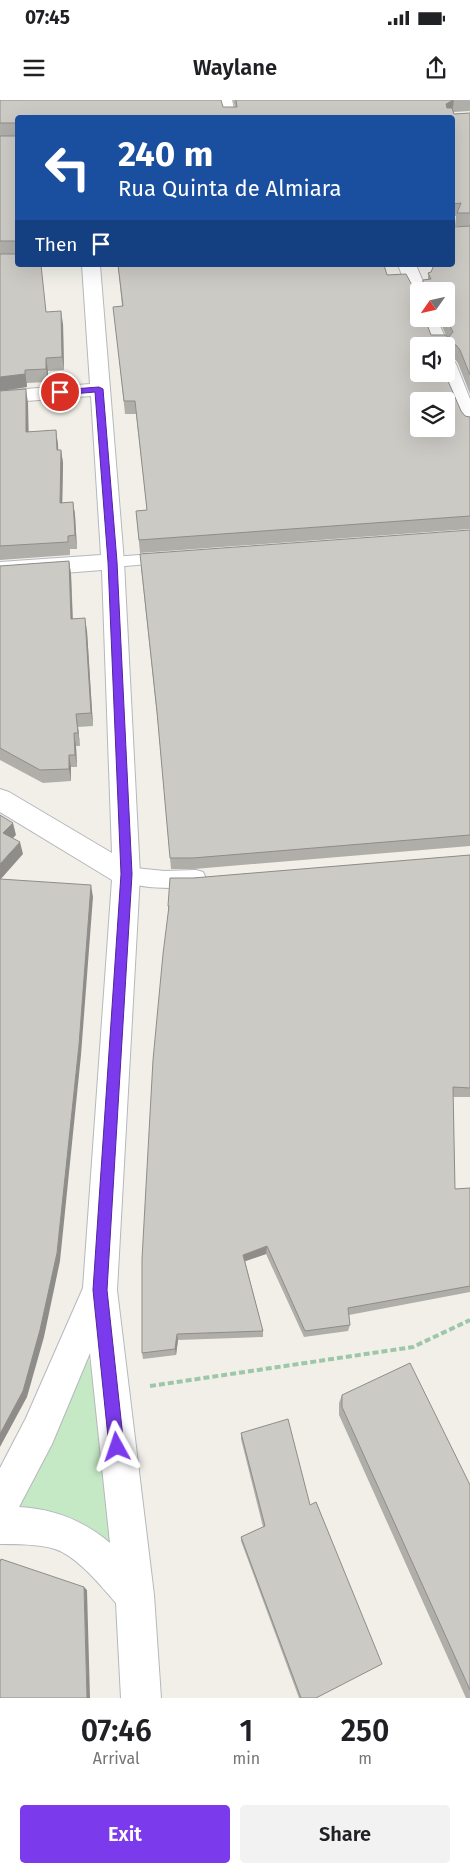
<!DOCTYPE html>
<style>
:root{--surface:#fff;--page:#f2f2f2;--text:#202124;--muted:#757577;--accent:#7c3aed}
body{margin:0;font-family:"Fira Sans",sans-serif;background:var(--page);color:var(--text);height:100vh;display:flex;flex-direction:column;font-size:19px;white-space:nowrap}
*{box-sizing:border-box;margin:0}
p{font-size:16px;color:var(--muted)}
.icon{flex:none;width:28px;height:28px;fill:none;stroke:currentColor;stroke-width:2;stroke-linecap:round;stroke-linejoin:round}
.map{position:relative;height:1598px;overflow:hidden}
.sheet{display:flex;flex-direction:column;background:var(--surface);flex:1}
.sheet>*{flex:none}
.banner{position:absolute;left:15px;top:15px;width:440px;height:152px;border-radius:5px;box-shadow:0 5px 20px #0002;background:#1a4fa0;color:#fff;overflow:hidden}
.needle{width:32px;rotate:236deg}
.fabs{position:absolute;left:410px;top:182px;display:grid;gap:10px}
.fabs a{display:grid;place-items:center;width:45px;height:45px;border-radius:5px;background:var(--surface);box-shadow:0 5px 20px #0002;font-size:25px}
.pin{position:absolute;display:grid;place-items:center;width:42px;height:42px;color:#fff;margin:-21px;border:2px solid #fff;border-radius:50%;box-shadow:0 1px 5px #0007}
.me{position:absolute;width:55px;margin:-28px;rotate:355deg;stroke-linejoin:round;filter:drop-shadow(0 0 4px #0008)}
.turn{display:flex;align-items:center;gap:18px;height:105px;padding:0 20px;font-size:22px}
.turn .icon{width:65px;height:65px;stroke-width:2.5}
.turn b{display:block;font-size:35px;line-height:42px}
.then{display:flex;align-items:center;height:48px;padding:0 20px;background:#0003;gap:10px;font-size:19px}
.eta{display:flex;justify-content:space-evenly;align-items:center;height:85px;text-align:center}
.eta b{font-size:30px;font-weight:600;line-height:35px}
.cta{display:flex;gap:10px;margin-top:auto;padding:10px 20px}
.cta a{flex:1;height:58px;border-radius:5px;background:var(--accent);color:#fff;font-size:20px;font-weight:600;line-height:58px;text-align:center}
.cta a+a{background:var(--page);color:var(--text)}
.status{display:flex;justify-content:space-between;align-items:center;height:35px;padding:0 25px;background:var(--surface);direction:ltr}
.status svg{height:14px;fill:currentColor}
header{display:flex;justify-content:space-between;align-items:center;height:65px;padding:0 20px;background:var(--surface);font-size:22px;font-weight:600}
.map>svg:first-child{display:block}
</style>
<div class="status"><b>07:45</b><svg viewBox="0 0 49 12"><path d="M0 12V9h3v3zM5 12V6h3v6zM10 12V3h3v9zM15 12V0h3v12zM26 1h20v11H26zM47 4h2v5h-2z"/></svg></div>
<header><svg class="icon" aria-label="menu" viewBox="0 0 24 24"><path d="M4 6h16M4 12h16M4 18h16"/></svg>Waylane<svg class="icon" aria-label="share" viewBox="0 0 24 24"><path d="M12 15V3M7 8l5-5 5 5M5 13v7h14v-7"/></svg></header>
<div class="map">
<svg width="470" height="1598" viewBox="0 0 470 1598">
<rect width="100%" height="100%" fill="#f1efe8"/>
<path fill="#c5e8c5" d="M86 1247 100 1304 121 1460 12 1412Z"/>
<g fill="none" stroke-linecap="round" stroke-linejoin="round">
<defs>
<path id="service" d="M220 0H232L236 18H224Z
M166 453 172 454 174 458 172 462 113 467 107 466 105 462 107 458 113 457Z
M126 767 164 771 196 770 203 772 206 778 203 784C182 791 140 788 119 781L116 775 119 769Z"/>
<path id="minor" d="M82 165H100L124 462 140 775 117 1190 154 1495 161 1598H121L116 1503C101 1486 77 1456 55 1449 37 1444 18 1444 0 1444V1368L26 1318 83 1188 112 780 0 712V689L9 692 112 753 102 470 0 478V462L101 455 91 296 0 303V291L90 284ZM90 1253 110 1443C83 1420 54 1409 19 1407L52 1344Z
M398 165H416L427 191H419V200L413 199 410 195Z
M419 219H437L449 246 446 249V246H430Z
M446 258 453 260 456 264 470 299V329L463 327 460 323 440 274H446Z"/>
</defs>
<use href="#service" stroke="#b5b8bc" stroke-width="2"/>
<use href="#minor" stroke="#b5b8bc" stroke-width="2"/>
<path stroke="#9cc7a9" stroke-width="4" stroke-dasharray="6 3" stroke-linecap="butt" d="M150 1286 413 1247 470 1220"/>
<use href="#service" fill="#fff" fill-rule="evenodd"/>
<use href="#minor" fill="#fff" fill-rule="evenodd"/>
</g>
<path fill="#afaea9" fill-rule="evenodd" d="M0 0 223 7H235L233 0H470V11L453 12 454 14 470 13V126H455L456 116H452V18L18 36H0Z
M0 36 46 212 63 224 64 270 48 271V282L27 283V287L0 291Z
M470 126V294L458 263 454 258 446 256 419 246 461 311 465 316 470 317V429L140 453 136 411 147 410 136 314H125L115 220 122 206 118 165H384L387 175 413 187 420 189 422 188 423 180 428 179V173L431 172 454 127ZM419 191H446V219H439L446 235H431L419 219Z
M0 291 28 303V332L56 330 58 350H61L63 363 62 403 73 402 75 415 77 449H70V455L0 460Z
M470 430V746L194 769H171L158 624 141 467Z
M69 461 71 474 73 519 87 531 93 626 78 627 80 646H76L77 667H71V681L43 683 0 660V466Z
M470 755V997H453L455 1089 470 1088V1192L349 1215 350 1225 348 1231 304 1237 266 1154 245 1161 263 1231V1237L178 1240 176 1255 143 1259 142 1253 168 814V806L193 778Z
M342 1295 470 1385V1598H466L339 1315V1303Z
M241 1333 316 1598H299L241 1441V1437L263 1427 241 1339Z"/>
<path fill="#8f8d8a" d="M454 0 452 12 444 16 446 4Z
M61 211 63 224 64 270 62 257Z
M449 243 446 256V245Z
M46 258 48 271V282L46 269Z
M25 270 27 287 0 291V277Z
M26 289 28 303 29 346 26 332Z
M56 330 58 344 59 364 57 350Z
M61 350 63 363 62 416 60 403Z
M73 402 75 415 77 449 75 435Z
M69 461 71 474 73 533 71 519Z
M85 518 87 531 93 626 91 613Z
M76 614 78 627 80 646 78 633Z
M74 633 76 646 77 667 75 655Z
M69 655 71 667V681L69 669Z
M13 723 16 735 6 745 3 733Z
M20 742 23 754 0 780V764Z
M91 785 93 797 81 955 60 1161 44 1237 27 1297 0 1347V1334Z
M267 1146 266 1154 243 1162V1155Z
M177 1234 178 1240 176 1255 175 1249Z
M84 1487 87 1490 90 1598H87Z"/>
<path fill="#cccac5" stroke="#8f8d8a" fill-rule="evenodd" d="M0 0H221L223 7H237L236 0H453L446 4 447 8H452L454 14 470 13V113H457L461 103 452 104V18H18V23H0Z
M0 36H18V165H41L46 212 61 211 62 257 46 258V269L25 270V274L0 277V154H17V141H0Z
M452 125 454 127 470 126V275L460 250 456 245 449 243 446 245V246H419V274H445L461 311 465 316 470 317V416L139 440 136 411 147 410 135 301H124L113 207 123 206 118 165H384L387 175 406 174 413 187 420 189 423 187V180L431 179 428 173 431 172 434 165H452ZM419 191H446V218L453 232 448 238 446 235H431L425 219H419ZM419 301H446V329H419Z
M26 289V332L56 330 57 350H61L60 403 73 402 75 435 68 436V442L0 446V291Z
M470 430V735L193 758H170L157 612 140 454Z
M69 461 71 519 85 518 91 613 76 614 78 633H74L75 655H69V669L40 670 0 648V466Z
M0 715 13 723 3 733 20 742 0 764Z
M470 755V988L453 987 455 1089 470 1088V1186L348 1208 350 1225 305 1231 267 1146 243 1155 263 1231 177 1234 175 1249 142 1253V1159L153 960 163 854 169 806H168L170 778H193Z
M0 779 91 785 79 945 57 1153 40 1230 23 1291 0 1334Z
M410 1263 470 1385V1590L342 1307V1295Z
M288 1319 310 1405 316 1402 382 1564 316 1598H301L241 1437 265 1426 241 1333Z
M1 1459 84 1487 87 1598H0V1462Z"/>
<path fill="#7c3aed" stroke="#51269a" d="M99 287 103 289 117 462 132 774 107 1190 124 1347 122 1352 117 1355 111 1352 109 1347 93 1190 121 774 108 462 95 292 60 295 56 292 60 290Z"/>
</svg>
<div class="fabs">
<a><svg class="needle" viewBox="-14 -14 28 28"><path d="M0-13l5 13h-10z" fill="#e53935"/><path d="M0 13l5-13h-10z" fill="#757577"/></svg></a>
<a><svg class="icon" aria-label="sound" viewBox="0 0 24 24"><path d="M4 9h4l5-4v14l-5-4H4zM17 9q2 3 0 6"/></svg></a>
<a><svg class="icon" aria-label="layers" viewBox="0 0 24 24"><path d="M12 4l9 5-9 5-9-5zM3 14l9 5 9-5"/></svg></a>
</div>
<div class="pin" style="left:60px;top:292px;background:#d93025"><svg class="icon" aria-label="arrive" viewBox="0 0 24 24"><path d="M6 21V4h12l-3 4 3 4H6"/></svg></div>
<svg class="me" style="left:117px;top:1347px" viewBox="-20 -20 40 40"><path d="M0-17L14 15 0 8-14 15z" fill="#7c3aed" stroke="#fff" stroke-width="4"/></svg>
<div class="banner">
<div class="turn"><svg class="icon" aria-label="left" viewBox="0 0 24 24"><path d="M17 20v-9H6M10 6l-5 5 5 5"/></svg><div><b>240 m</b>Rua Quinta de Almiara</div></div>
<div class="then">Then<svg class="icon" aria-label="arrive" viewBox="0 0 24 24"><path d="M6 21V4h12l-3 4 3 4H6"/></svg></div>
</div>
</div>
<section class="sheet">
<div class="eta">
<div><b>07:46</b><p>Arrival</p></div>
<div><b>1</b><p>min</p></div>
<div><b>250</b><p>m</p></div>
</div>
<div class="cta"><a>Exit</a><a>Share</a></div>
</section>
